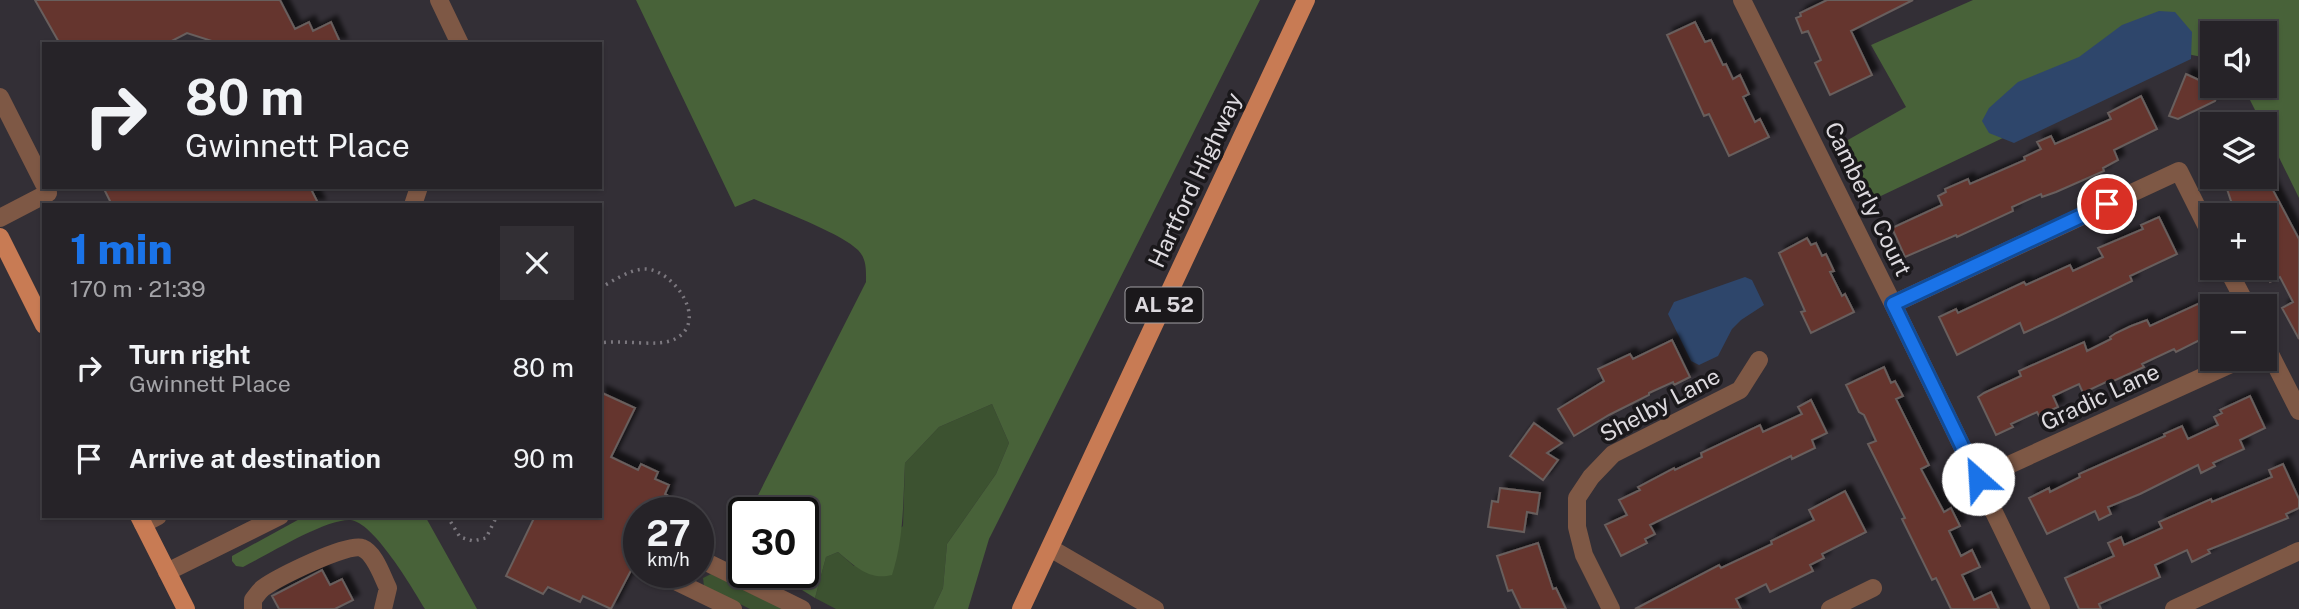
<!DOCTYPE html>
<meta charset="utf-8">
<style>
:root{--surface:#262328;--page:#322f34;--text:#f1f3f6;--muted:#a4a4a8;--line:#424045;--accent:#1a73e8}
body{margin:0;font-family:"Public Sans",sans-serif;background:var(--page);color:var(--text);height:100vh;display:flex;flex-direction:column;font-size:26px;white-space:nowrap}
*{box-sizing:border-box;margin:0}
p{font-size:23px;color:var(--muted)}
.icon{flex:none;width:38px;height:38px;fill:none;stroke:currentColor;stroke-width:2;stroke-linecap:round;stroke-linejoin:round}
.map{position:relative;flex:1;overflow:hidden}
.sheet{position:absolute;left:42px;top:203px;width:560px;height:315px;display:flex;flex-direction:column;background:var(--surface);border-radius:0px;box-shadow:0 2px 5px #0004,0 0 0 2px var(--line)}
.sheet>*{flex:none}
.hud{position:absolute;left:42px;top:42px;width:560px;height:147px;border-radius:0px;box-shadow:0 2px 5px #0004,0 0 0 2px var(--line);background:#262328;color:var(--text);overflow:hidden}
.tools{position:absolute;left:2200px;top:21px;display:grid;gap:14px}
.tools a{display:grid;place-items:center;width:77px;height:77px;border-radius:0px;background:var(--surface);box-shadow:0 2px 5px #0004,0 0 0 2px var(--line);font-size:35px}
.speed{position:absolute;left:623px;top:497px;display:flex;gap:14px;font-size:35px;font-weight:700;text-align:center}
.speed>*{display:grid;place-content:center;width:91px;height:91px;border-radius:50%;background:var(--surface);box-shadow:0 2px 5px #0004,0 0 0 2px var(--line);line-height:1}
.speed small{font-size:18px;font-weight:400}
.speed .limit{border:4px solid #111;border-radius:10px;background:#fff;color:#111}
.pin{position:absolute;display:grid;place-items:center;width:60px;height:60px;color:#fff;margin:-30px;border:4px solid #fff;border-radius:50%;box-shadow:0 2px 7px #0007}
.me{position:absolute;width:77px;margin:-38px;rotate:334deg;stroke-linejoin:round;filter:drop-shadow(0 0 5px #0008)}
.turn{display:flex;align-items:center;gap:24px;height:147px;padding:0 28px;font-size:32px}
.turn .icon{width:91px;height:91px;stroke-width:2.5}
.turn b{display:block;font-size:49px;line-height:60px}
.round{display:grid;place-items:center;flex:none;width:74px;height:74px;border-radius:0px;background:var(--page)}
.head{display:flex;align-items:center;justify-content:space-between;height:119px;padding:0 28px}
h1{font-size:42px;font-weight:800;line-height:52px;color:var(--accent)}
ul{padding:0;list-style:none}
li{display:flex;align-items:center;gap:21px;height:91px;padding:0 28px}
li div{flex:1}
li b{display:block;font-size:26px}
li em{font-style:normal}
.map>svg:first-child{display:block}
</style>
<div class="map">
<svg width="2299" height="609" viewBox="0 0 2299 609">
<defs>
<filter id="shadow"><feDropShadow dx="6" dy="-6" stdDeviation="2" flood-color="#0009"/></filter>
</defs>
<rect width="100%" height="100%" fill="#332f36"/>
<path fill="#3c5230" d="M992 404 1009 443 996 474 947 544 943 588 933 609H836L815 598 826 557 838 552 854 566 903 526 905 463 939 427Z
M711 574 784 609H750L704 586 703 578Z"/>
<path fill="#486239" d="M636 0H1260L989 539 968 609H933L943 588 947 544 996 474 1009 443 992 404 939 427 905 463C903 502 904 538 892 575 869 581 855 566 838 552L826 557 815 598 789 582 785 572H803V513H749L866 282C866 271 867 259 858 250 841 233 779 210 754 199L735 207Z
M1973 0H2299V198L2265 129 2264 124H2262L2243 86H2264V33H2212V59L2182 53 1864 204 1839 145 1906 107 1871 45Z
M305 516H425L477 609H425C413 589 373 521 350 520 325 519 267 555 243 567L236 566 232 561V556Z"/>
<path fill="#2e466b" d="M2159 11 2175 12 2192 32 2191 59 2014 143 1989 133 1982 121 1989 108 2018 82 2079 57 2122 25Z
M1745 277 1752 280 1764 305 1741 320 1732 329 1718 356 1699 365 1691 361 1668 314 1674 302Z"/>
<path fill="#65352f" stroke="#685e5d" stroke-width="2" filter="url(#shadow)" d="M35 0H280L295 29 309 22 313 31 331 22 341 44H213L212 41 187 33 166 44H60Z
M1827 0H1913L1851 31 1872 75 1830 95 1815 63 1821 60 1808 31 1802 33 1796 18 1801 16 1800 13Z
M1695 22 1705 42 1711 40 1723 65 1726 64 1733 79 1740 75 1749 94 1743 97 1755 122 1760 119 1769 137 1729 156 1709 114 1704 116 1667 35Z
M2186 74 2212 86H2221L2215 101 2178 119 2169 116Z
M2141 96 2157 129 2114 150 2118 160 2103 168 2104 171 2056 192 2042 197 2041 194 2012 207 2013 211 1957 237 1956 235 1905 257 1892 228 1942 205 1938 196 1946 192 1945 189 1968 179 1970 184 2025 160 2024 157 2041 149 2037 142 2051 136 2055 144 2111 119 2108 113Z
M2236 177H2266L2299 239V339L2282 308 2293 302 2280 277 2270 282 2264 272V215H2238L2231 201 2225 183Z
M103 187H310L319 205H112Z
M2159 217 2177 254 2130 276 2132 281 2058 317 2024 333 2020 323 1957 355 1939 317 1956 309 1958 313 2024 282 2026 285 2070 265 2073 271 2103 257 2098 248 2143 229 2141 225Z
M1807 238 1811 245 1816 243 1822 256 1826 254 1834 271 1830 272 1842 296 1845 294 1854 312 1811 333 1801 312 1805 311 1779 253Z
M2202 302 2212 324V334L2176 352 2174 349 2142 364 2144 367 2107 384 2106 382 2083 393 2079 384 2053 396 2058 407 2039 416 2037 412 2011 424 2013 427 1996 435 1978 397 1984 393 2021 376 2019 371 2084 342 2087 351 2111 339 2110 337 2116 333 2131 326 2147 320 2150 326Z
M1672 340 1690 377 1674 385 1673 382 1649 393V395L1609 415 1574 436 1558 409 1604 381 1598 369 1630 354 1633 359Z
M1884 367 1891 383 1895 381 1903 396 1896 399 1929 465 1921 469 1944 512 1951 508 1960 526 1949 531 1961 556 1972 550 1980 567 1962 575 1974 600 1991 592 1999 609H1951L1936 578 1932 580 1902 519 1905 518 1868 444 1876 441 1864 415 1859 412 1846 385Z
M600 392 635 408 611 457 638 470 641 464 658 472 655 479 669 485 665 494 667 495 658 513H639V555L611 609 583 596 580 602 548 587 543 594 506 576 535 516H600Z
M2250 396 2265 428 2240 440 2244 449 2213 463 2215 466 2201 473 2198 465 2140 494 2108 507 2111 514 2099 520 2095 511 2047 534 2029 498 2049 488 2050 492 2080 477 2079 474 2165 436 2164 434 2182 426 2188 439 2218 425 2214 417 2222 413 2220 410Z
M1811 400 1827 433 1812 440 1815 448 1792 459 1791 456 1650 525 1655 534 1645 539 1647 543 1621 556 1605 525 1627 515 1619 500 1640 490 1638 487 1674 468 1675 470 1702 457 1701 453 1760 425 1763 432 1802 414 1798 407Z
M1534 423 1562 443 1547 453 1558 460 1543 480 1510 456Z
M2283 464 2299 499V508L2286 514 2288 518 2208 550 2210 553 2192 562 2187 550 2155 565 2160 577 2099 604 2101 609H2079L2065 578 2114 556 2108 543 2121 537 2124 545 2162 528 2159 522 2211 499 2212 502 2272 477 2269 470Z
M1500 488 1540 493 1537 514 1527 512 1524 532 1488 527 1492 501 1498 502Z
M1845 491 1866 532 1822 554 1824 558 1810 565 1813 571 1770 592 1766 584 1736 599 1741 609H1635L1719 565 1721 568 1772 544 1771 541 1814 520 1809 510Z
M1538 543 1553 589 1556 588 1566 609H1521L1512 590 1508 591 1497 556Z
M322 570 330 585 342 579 353 600 335 609H279L272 596Z"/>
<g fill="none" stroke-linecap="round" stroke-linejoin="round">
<path stroke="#7c787f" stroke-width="3.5" stroke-dasharray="2 5" stroke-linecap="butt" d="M600 288C613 281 630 269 645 269 673 269 710 321 675 339 658 348 622 339 600 343
M447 516 460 537 473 541 486 538 497 516"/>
<path stroke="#7e5845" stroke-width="18" d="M439 0 460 44
M1742 0 1893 304 2041 609
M0 97 44 184
M413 205 419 187
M0 218 48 193
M2227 268 2247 306
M1893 304 2179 171 2212 237
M2264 342 2299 411
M1978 479 2242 359
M143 524 158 516
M1050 548 1155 609
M698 558 802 609
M167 572 280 516
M671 579 733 609
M253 609V600C256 596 259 591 263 588 277 578 348 542 362 548 375 553 382 576 388 588L383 609
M1611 609 1584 555 1577 527V498L1591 477 1613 454 1740 390 1759 360
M1830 609 1873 588
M2174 609 2299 551"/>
<path stroke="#c87b54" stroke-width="18" d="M0 237 44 325
M139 516 186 609
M1021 609 1306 0"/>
</g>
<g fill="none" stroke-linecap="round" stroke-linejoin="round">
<defs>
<path id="route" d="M1978 479 1893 304 2107 204"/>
</defs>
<use href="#route" stroke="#114b97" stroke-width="18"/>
<use href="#route" stroke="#1a73e8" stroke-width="12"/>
</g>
<g text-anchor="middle" stroke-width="7" stroke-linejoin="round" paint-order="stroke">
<rect fill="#1a181b" stroke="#a2a0a4" stroke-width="2" x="1125.5" y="287.5" width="77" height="35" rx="5"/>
<g font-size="21" font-weight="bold" fill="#dddadf">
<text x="1164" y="312">AL 52</text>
</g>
<g font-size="23" fill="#dddadf" stroke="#1a181b">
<text transform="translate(1195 180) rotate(-65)" y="8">Hartford Highway</text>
<text transform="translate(1868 199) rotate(64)" y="8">Camberly Court</text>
<text transform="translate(2100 397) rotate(-25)" y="8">Gradic Lane</text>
<text transform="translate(1660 405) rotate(-28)" y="8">Shelby Lane</text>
</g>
</g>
</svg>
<div class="tools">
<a><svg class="icon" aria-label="sound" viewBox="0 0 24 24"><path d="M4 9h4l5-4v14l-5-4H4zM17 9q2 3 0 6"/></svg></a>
<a><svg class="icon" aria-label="layers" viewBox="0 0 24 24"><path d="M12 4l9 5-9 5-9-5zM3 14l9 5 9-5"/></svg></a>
<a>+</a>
<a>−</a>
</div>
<div class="speed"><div>27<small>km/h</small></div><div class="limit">30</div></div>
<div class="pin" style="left:2107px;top:204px;background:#d93025"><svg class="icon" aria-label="arrive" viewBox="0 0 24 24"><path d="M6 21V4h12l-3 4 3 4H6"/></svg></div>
<svg class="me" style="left:1978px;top:479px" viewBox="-20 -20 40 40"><circle r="19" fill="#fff"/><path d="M0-13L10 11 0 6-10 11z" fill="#1a73e8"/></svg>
<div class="hud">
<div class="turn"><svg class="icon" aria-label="right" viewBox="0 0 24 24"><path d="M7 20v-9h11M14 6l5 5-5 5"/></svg><div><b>80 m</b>Gwinnett Place</div></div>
</div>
<section class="sheet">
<div class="head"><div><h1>1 min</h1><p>170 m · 21:39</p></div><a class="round"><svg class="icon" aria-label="close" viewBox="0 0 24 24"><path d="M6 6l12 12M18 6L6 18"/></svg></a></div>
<ul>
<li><svg class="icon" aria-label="right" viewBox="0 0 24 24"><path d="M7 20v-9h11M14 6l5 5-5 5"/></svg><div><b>Turn right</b><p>Gwinnett Place</p></div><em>80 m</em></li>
<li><svg class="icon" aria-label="arrive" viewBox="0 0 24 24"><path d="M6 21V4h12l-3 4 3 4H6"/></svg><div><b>Arrive at destination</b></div><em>90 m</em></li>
</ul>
</section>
</div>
